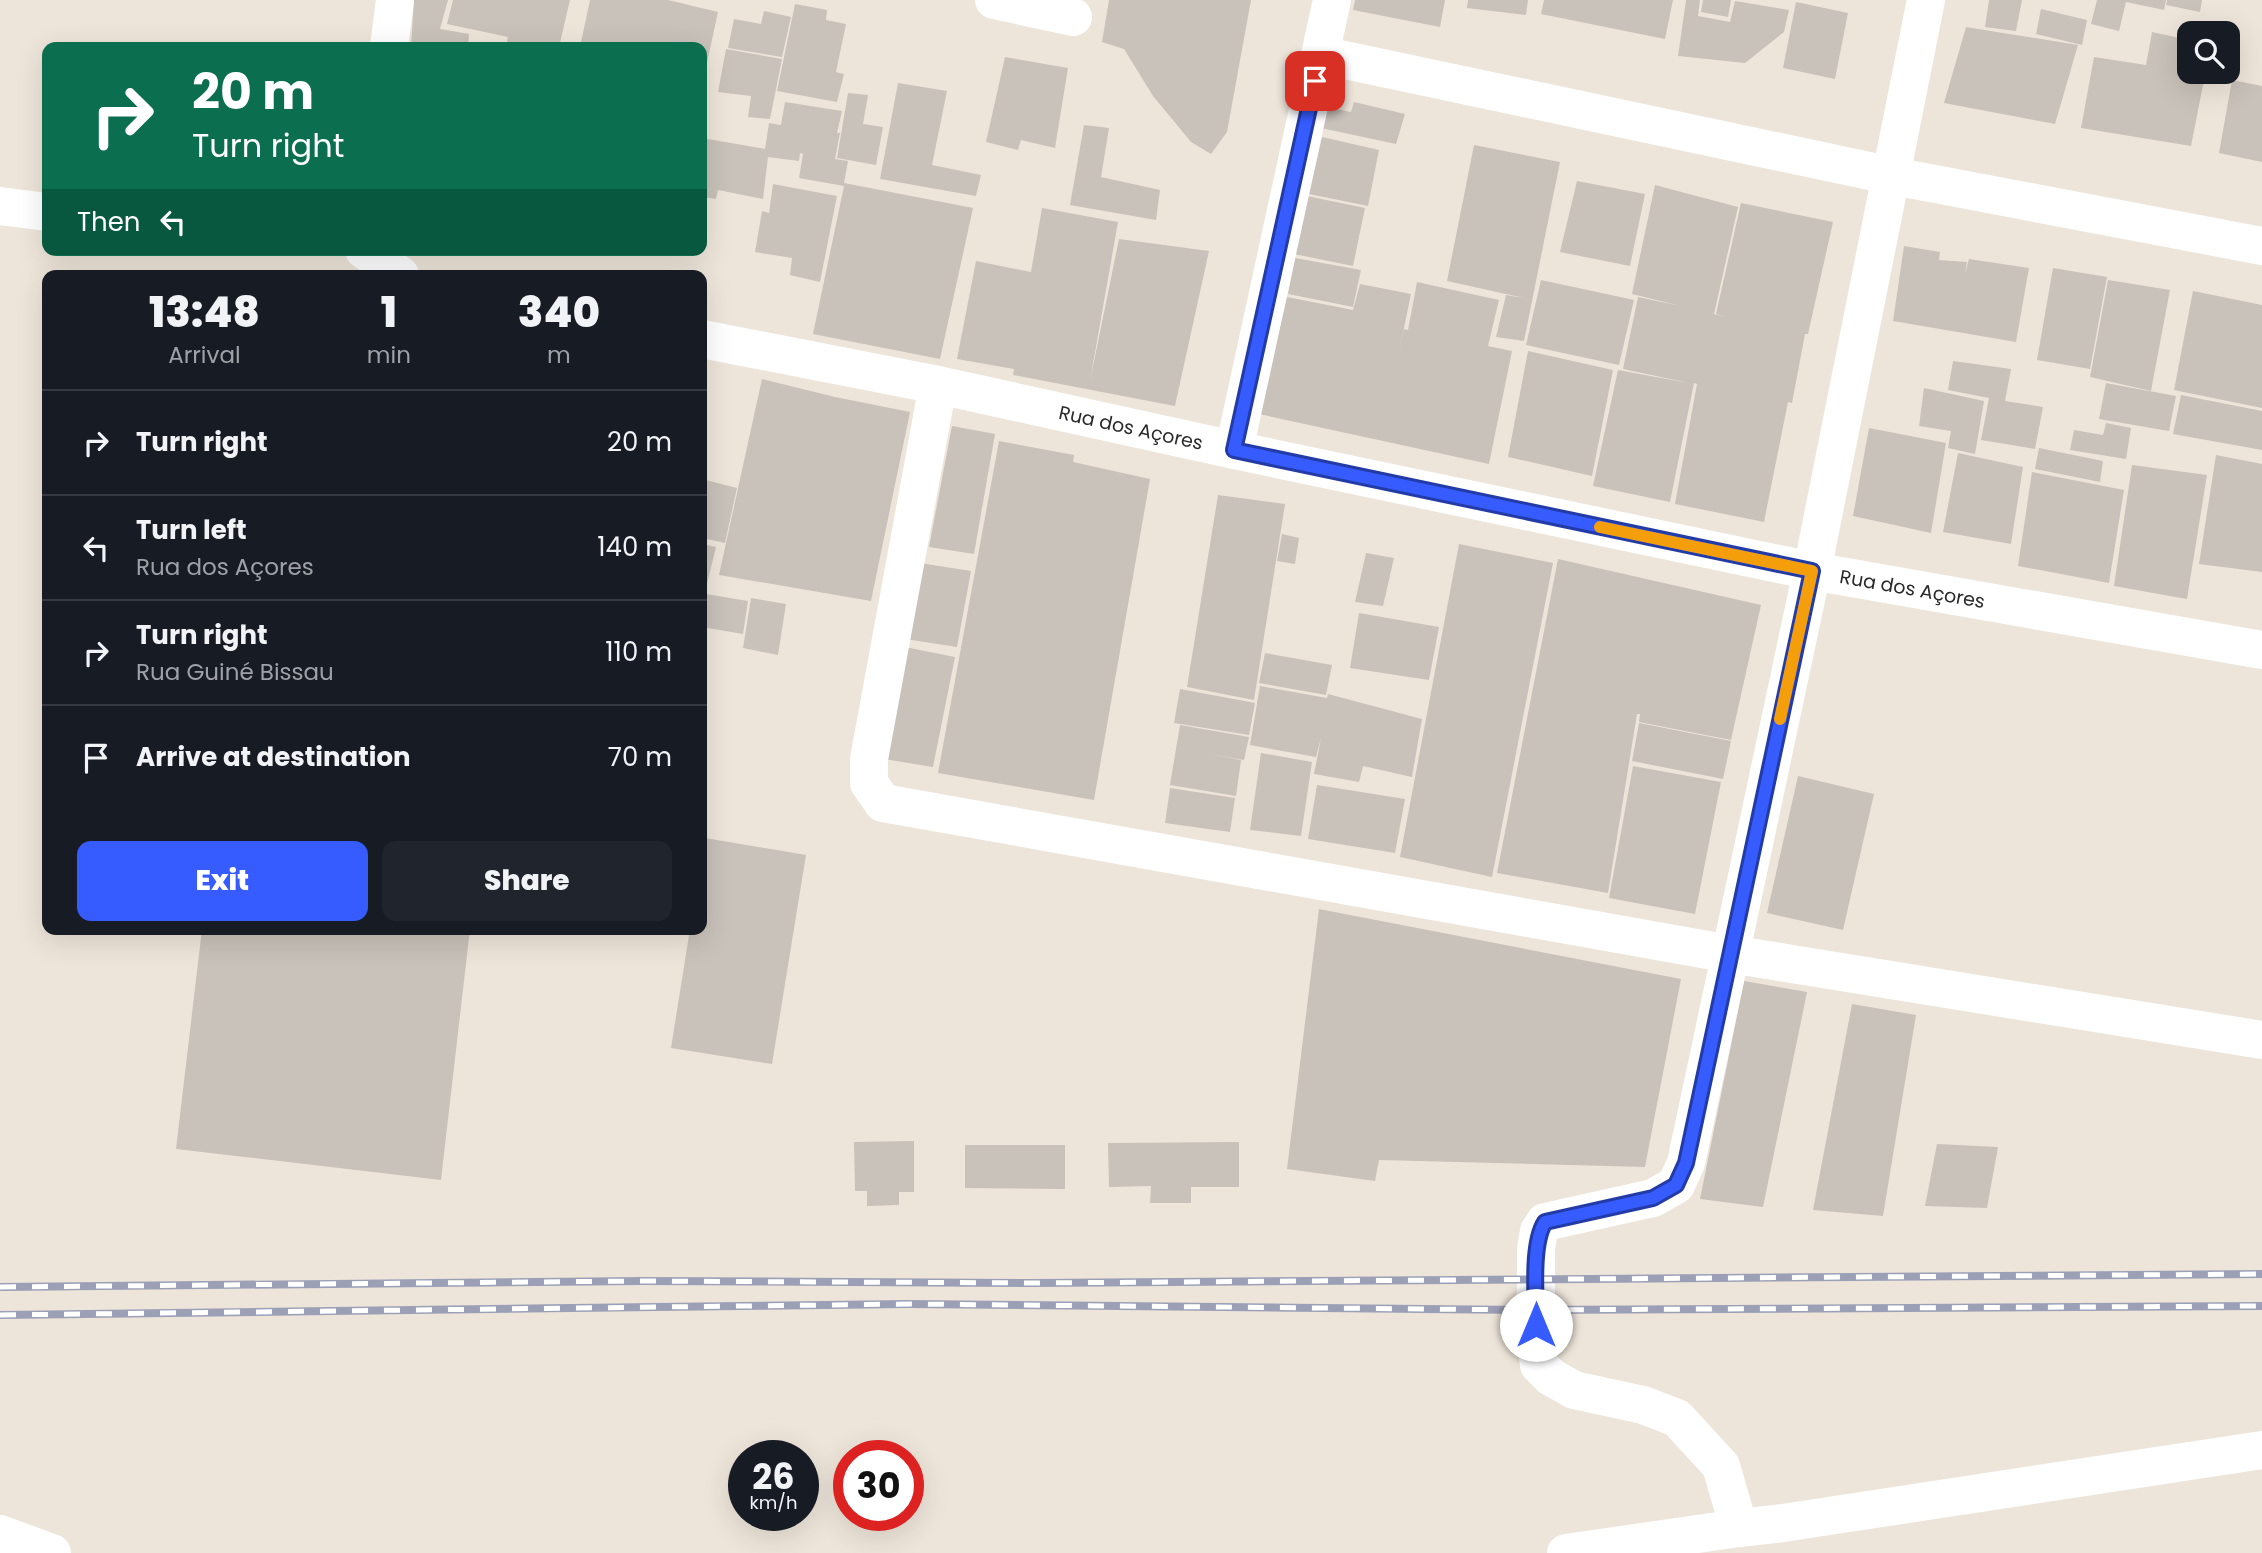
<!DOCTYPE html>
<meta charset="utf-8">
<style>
:root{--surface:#171b24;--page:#20242c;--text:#f1f3f6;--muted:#9ea1a6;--line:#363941;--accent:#365bff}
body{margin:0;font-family:Poppins,sans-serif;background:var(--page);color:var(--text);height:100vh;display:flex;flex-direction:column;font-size:26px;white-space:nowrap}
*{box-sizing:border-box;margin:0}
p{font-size:23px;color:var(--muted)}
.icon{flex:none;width:38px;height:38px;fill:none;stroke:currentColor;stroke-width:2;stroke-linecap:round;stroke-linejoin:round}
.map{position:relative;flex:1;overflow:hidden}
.side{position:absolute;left:42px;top:270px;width:665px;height:665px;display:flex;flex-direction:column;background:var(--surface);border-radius:14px;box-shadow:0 7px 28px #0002}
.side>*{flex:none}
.guide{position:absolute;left:42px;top:42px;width:665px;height:214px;border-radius:14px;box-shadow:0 7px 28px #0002;background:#0b6e4f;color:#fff;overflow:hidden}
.fabs{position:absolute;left:2177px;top:21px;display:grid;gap:14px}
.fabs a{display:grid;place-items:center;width:63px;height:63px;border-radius:14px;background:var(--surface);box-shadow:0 7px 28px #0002;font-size:35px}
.speed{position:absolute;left:728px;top:1440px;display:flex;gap:14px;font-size:35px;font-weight:700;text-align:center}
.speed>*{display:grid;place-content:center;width:91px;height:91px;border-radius:50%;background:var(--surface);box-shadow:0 7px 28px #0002;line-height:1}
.speed small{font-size:18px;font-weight:400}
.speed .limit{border:10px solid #d22;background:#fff;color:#111}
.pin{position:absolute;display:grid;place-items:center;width:60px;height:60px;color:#fff;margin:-30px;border-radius:14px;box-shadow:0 4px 10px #0006}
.me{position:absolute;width:77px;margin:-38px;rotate:0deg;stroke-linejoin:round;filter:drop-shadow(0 0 5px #0008)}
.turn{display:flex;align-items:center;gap:24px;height:147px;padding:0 35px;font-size:32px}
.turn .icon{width:91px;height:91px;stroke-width:2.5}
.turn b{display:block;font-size:49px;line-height:60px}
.then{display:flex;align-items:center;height:66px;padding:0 35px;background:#0003;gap:14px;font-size:26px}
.eta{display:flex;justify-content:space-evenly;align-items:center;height:119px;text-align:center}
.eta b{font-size:42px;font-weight:800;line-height:49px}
.button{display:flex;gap:14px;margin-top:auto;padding:14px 35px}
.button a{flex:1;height:80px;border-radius:14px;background:var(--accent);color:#fff;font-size:28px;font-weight:800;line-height:80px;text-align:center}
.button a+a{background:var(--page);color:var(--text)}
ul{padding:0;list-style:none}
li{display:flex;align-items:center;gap:21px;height:105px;padding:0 35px;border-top:2px solid var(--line)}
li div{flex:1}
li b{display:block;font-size:26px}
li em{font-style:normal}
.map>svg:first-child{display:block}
</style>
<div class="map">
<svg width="2262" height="1553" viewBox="0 0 2262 1553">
<rect width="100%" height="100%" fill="#eee5da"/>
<path fill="#c9c2ba" d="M414 0H448L440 29 469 34 468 47H411Z
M453 0H570L559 47 542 44 541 47H506L508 37 447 24Z
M590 0H668L718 12 703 81 702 47H580Z
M1109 0H1251L1227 132 1211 154 1191 142 1153 96 1124 49 1102 42Z
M1355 0H1445L1440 27 1353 10Z
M1468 0H1528L1526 15 1467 8Z
M1544 0H1673L1665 39 1541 14Z
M1686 0H1700L1698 16 1730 22 1735 1 1789 10 1784 32 1745 63 1678 56Z
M1703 0H1731L1728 17 1701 12Z
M1989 0H2022L2016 31 1985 27Z
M2097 0H2166L2164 10 2126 2 2119 31 2091 24Z
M2167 0H2202L2200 12 2166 5Z
M1796 2 1848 13 1835 79 1783 68Z
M795 4 827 10 826 20 846 24 836 72 844 74 837 102 777 91Z
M2041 9 2087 20 2082 45 2036 34Z
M764 11 791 17 782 57 728 48 734 19 761 24Z
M1966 27 2078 45 2055 124 1944 103Z
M2152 32 2189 40V72H2203L2202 74 2205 75 2191 146 2081 128 2094 57 2146 65Z
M726 49 782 59 770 119 748 117 751 96 718 92Z
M1005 57 1068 68 1055 148 1021 140 1018 150 986 142Z
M2232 80 2262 86V162L2219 153Z
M898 83 947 91 932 165 981 175 976 196 880 179Z
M848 93 868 95 863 124 883 127 876 165 837 158Z
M702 95 707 96 703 118H702Z
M785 102 842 111 837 133H840L835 159 848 161 844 183 973 208 940 359 813 334 844 186 799 178 803 154 800 153 799 161 768 157 763 199 718 190 716 199 702 197V138L765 149 769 123 781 125Z
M1354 102 1405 114 1396 144 1321 128 1326 107 1351 112Z
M1084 125 1109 128 1101 177 1160 190 1156 220 1070 205Z
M1322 137 1379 150 1368 206 1309 194Z
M1474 145 1560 162 1524 341 1496 337 1506 295 1524 298 1447 281Z
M1577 181 1645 194 1630 266 1560 252Z
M773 184 837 196 820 282 790 275 792 258 755 252 762 211 769 213Z
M1655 185 1738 207 1714 314 1725 317 1716 314 1741 203 1833 222 1808 334H1805L1792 403 1788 402 1764 522 1675 504 1697 384 1694 383 1670 502 1593 486 1618 370 1689 383 1623 369 1638 297 1681 306 1632 294Z
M1307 196 1365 208 1353 266 1294 254Z
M1042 208 1118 222 1090 381 1119 239 1209 251 1175 406 1013 375 1014 369 957 359 976 261 1031 272Z
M1904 246 1940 252 1939 260 1967 262 1965 274 1969 259 2029 268 2016 342 1893 321Z
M1295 258 1361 270 1353 307 1288 294Z
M2053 268 2107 277 2090 369 2037 360Z
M1541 280 1634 300 1619 365 1526 345Z
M2108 280 2170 290 2151 391 2090 377Z
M1417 282 1499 300 1488 346 1512 351 1489 464 1259 414 1287 297 1353 310 1360 284 1411 294 1399 352 1404 329 1408 330Z
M2193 291 2262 305V408L2174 390Z
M1528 351 1613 370 1592 476 1508 457Z
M1953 361 2011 369 2005 401 2043 407 2035 449 1981 440 1989 398 1948 390Z
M762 379 835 397 910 412 871 601 719 575Z
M2106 383 2176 396 2169 431 2099 419Z
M1924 388 1984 401 1975 454 1948 448 1951 431 1919 426Z
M2181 395 2262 411V450L2173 434Z
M2106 423 2131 428 2126 459 2070 450 2074 430 2103 435Z
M952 426 995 434 974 554 929 547Z
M1869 428 1946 443 1931 533 1853 516Z
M999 441 1074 455 1073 462 1150 479 1094 800 938 773Z
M2039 448 2103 461 2100 482 2035 469Z
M1958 453 2023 467 2011 544 1943 532Z
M2216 455 2262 464V572L2199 564Z
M2132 465 2207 475 2187 599 2114 586Z
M2032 472 2124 490 2109 583 2018 566Z
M702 479 737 488 725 543 702 538Z
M1218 495 1285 504 1254 700 1187 687Z
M1282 534 1299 538 1295 564 1277 561Z
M702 544 716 547 703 600H702Z
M1459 544 1553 563 1492 877 1400 857Z
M1366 553 1394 558 1383 606 1355 602Z
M1558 559 1761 605 1731 740 1639 722 1640 714H1637L1608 893 1497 873Z
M920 563 971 571 957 647 905 639Z
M706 594 748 601 743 634 702 627Z
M751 598 786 604 778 655 743 648Z
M1359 613 1439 627 1429 680 1350 668Z
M905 647 955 657 933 767 884 759Z
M1265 653 1332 665 1326 695 1259 683Z
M1260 686 1327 698 1328 694 1422 719 1412 777 1363 766 1359 782 1314 774 1321 738 1316 757 1250 745Z
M1180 689 1255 703 1249 735 1174 723Z
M1639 723 1731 741 1723 779 1632 761Z
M1180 725 1249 737 1244 760 1210 754 1241 760 1236 796 1170 785Z
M1261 753 1312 762 1301 836 1250 830Z
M1633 766 1721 782 1695 914 1609 898Z
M1798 776 1874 794 1843 930 1767 913Z
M1317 785 1405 799 1395 853 1308 839Z
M1170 788 1235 798 1230 832 1165 823Z
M705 838 806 855 772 1064 671 1048 690 929H702V857Z
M1319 909 1681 979 1645 1167 1379 1160 1375 1181 1287 1169Z
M202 929H470L441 1180 176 1149Z
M1744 981 1807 992 1763 1207 1700 1199Z
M1852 1004 1916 1015 1883 1216 1813 1210Z
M914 1141V1192H899V1205L867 1206V1191H855L854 1142Z
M1239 1142V1187H1191V1203H1150L1151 1186 1109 1187 1108 1143Z
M1937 1144 1998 1147 1987 1208 1925 1206Z
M965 1145H1065V1189L965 1188Z"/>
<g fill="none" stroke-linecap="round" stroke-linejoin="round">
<g stroke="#fff" stroke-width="38">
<path d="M994 0 1073 17"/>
<path d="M1926 0 1812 571 1686 1163 1676 1185 1653 1198 1545 1222 1539 1231 1536 1249V1340L1539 1365 1551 1377 1574 1390 1643 1405 1677 1418 1721 1466 1739 1528 1783 1523 2262 1450"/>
<path d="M389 47 395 0"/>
<path d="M1321 55 1893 176 2262 246"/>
<path d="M0 206 47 212"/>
<path d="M364 250 400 275"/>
<path id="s1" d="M702 339 938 385 1234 450 1812 571 2262 650"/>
<path d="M938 385 869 759V783L883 803 1730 954 2262 1040"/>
<path d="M1234 450 1332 0"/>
<path d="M0 1534 52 1553"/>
<path d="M1566 1553 1739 1528"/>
</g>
<defs>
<path id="rail" d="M0 1287 642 1281 1036 1283 2262 1274
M0 1315 909 1304 1529 1310 2262 1306"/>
</defs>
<use href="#rail" stroke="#9ca0b7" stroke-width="8"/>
<use href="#rail" stroke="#fff" stroke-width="5" stroke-dasharray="16" stroke-linecap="butt"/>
</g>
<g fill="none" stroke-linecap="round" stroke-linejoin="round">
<defs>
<path id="route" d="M1315 81 1234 450 1812 571 1686 1163 1676 1185 1653 1198 1545 1222C1531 1244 1536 1297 1536 1325"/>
</defs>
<use href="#route" stroke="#233ba6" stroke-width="18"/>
<use href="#route" stroke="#365bff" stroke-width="12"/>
<path stroke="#f59e0b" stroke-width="12" d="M1600 527 1812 571 1780 719"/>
</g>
<g text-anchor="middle" stroke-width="7" stroke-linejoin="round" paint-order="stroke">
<g font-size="19" fill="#2a2a2a" stroke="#fff">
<text dy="7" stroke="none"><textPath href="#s1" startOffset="438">Rua dos Açores</textPath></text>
<text dy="7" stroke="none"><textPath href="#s1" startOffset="1236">Rua dos Açores</textPath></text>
</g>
</g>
</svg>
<div class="fabs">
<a><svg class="icon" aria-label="search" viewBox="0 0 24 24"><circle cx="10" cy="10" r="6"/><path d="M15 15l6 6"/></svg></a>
</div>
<div class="speed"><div>26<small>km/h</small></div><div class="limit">30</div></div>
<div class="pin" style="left:1315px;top:81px;background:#d93025"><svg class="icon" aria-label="arrive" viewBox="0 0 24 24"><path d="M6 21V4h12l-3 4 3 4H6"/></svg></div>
<svg class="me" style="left:1536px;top:1325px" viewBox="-20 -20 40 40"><circle r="19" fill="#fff"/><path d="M0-13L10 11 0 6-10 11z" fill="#365bff"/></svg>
<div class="guide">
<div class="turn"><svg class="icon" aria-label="right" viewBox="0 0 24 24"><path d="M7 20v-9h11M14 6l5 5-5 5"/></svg><div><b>20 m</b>Turn right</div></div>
<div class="then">Then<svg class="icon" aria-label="left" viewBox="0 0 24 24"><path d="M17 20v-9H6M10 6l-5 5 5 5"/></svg></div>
</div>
<section class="side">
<div class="eta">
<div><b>13:48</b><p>Arrival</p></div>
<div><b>1</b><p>min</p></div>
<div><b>340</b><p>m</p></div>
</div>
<ul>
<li><svg class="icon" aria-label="right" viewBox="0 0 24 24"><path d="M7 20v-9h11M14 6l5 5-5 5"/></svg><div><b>Turn right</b></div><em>20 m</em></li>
<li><svg class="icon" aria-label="left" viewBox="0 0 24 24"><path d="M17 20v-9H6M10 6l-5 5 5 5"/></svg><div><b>Turn left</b><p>Rua dos Açores</p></div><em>140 m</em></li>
<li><svg class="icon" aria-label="right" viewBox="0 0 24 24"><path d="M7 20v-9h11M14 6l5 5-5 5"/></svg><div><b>Turn right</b><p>Rua Guiné Bissau</p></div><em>110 m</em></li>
<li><svg class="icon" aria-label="arrive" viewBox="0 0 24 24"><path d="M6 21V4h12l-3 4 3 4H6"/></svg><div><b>Arrive at destination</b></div><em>70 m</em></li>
</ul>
<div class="button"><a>Exit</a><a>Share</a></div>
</section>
</div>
